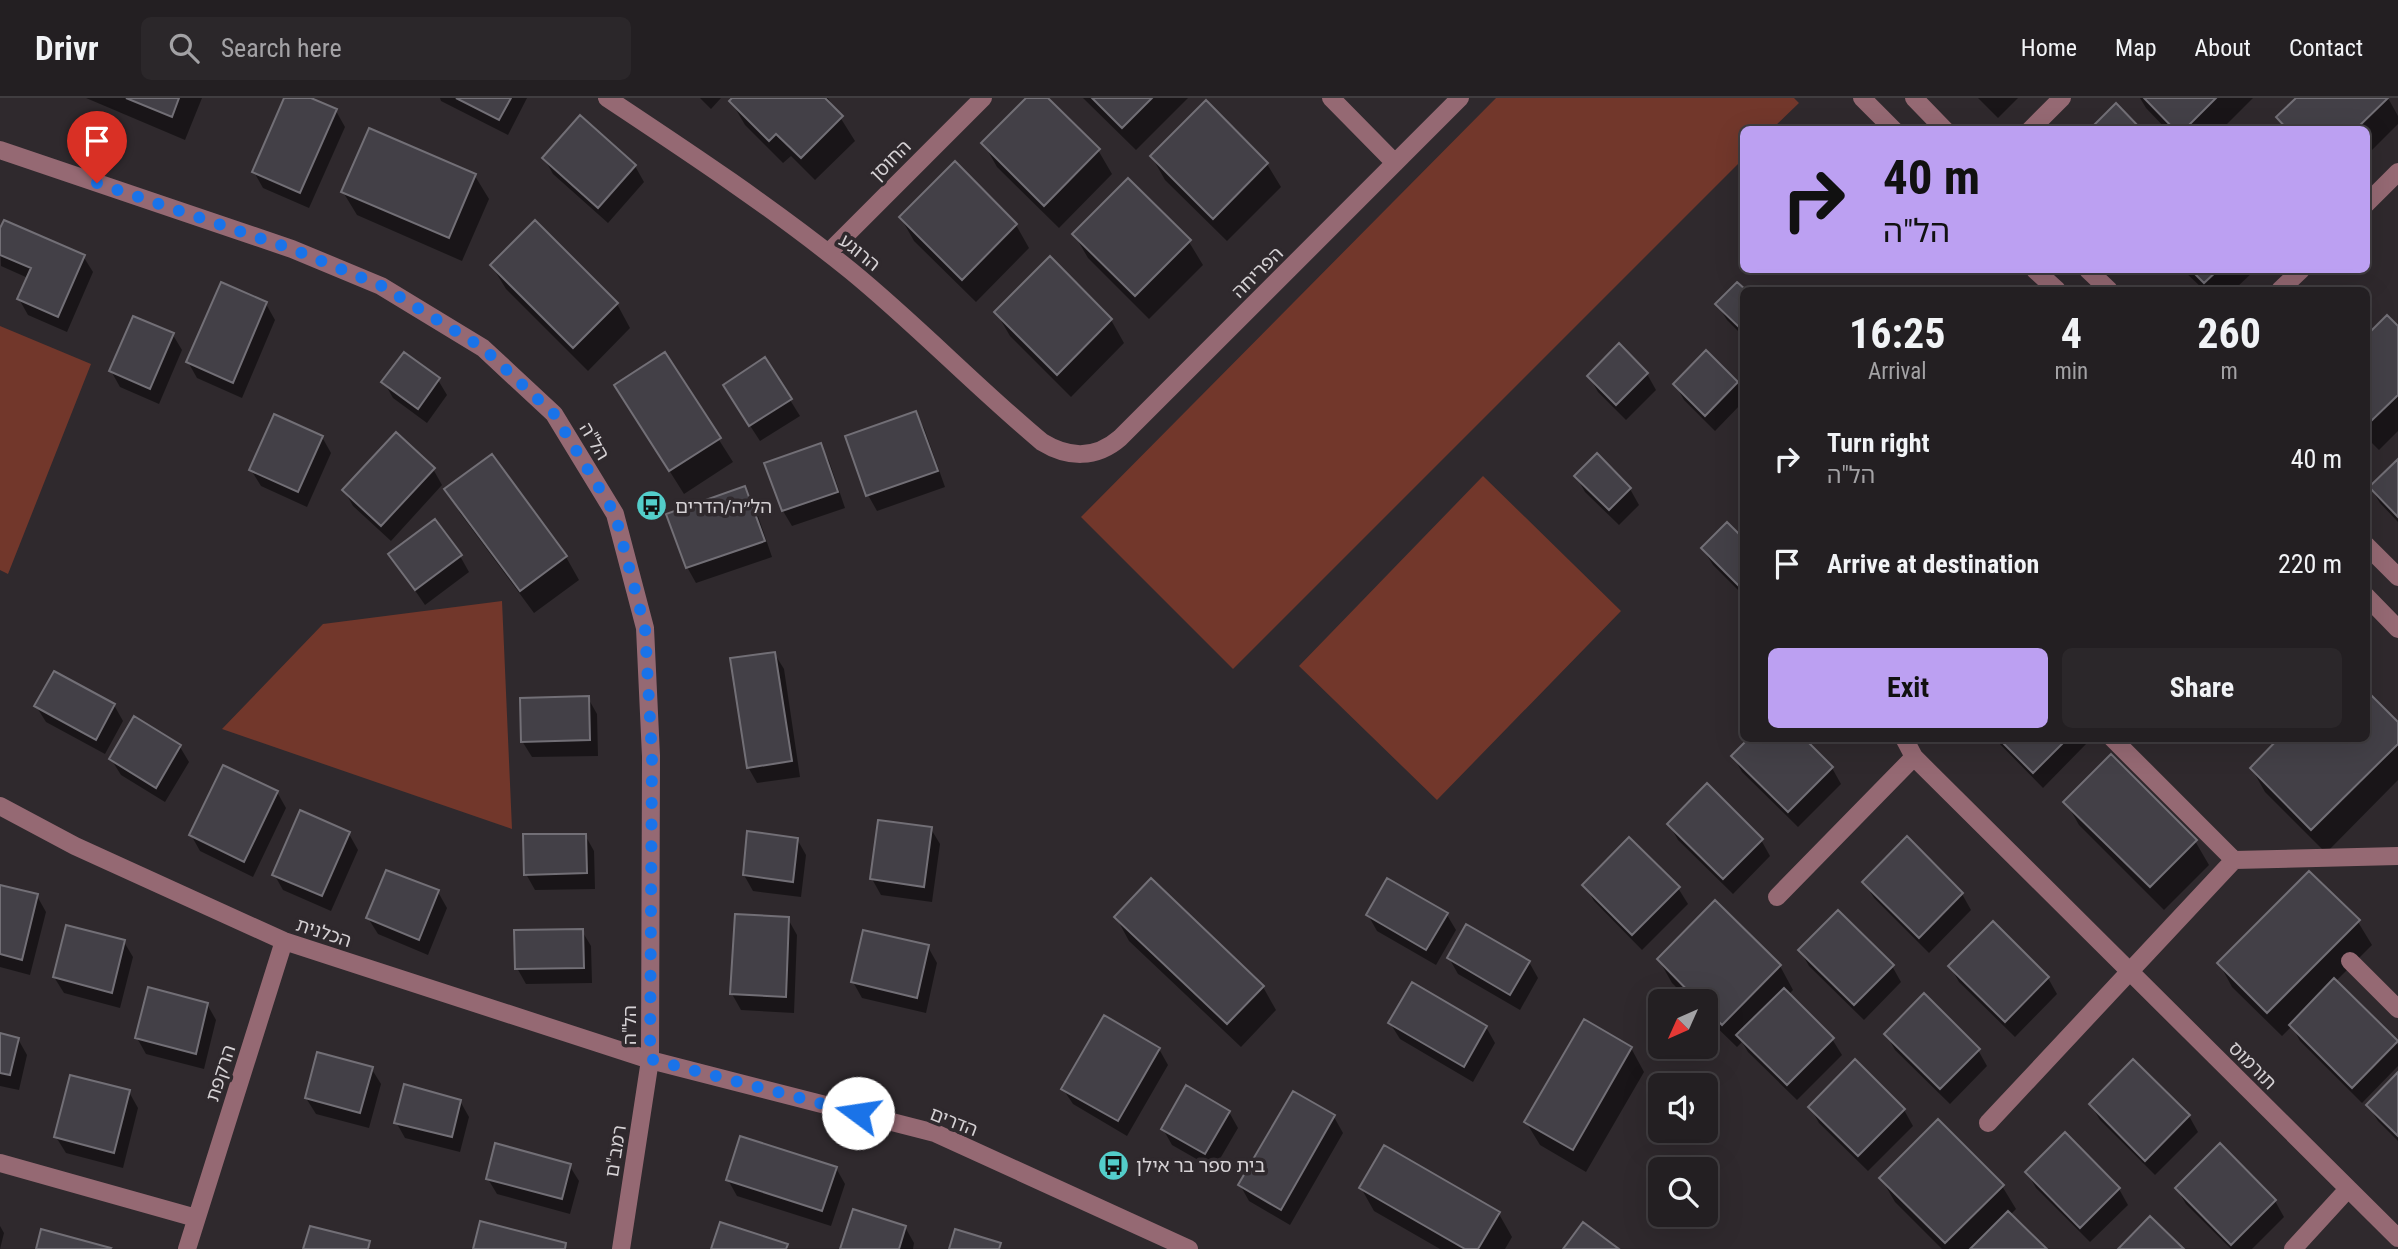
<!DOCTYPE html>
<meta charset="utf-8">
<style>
:root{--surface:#231f22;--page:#2b272a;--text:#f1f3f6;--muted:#a3a2a5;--line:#403d40;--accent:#bca0f2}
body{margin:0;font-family:"Roboto Condensed","Noto Sans Hebrew",sans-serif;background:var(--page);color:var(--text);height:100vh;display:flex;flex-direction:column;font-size:26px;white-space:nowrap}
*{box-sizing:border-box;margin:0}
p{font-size:23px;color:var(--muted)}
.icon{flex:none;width:38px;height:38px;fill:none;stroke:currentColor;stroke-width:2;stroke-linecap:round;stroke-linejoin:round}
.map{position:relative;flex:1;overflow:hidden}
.panel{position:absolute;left:1740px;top:189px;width:630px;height:455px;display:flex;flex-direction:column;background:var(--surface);border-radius:10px;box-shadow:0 7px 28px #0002,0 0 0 2px var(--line)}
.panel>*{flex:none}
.hud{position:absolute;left:1740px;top:28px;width:630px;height:147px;border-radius:10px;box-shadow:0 7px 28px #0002,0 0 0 2px var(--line);background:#bca0f2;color:#111;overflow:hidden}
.needle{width:46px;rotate:225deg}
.tools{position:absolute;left:1648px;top:891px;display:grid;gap:14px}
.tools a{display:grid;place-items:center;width:70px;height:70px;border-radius:10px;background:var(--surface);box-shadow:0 7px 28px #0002,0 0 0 2px var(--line);font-size:35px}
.pin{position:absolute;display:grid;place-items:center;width:60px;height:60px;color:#fff;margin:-72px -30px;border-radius:50% 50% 50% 0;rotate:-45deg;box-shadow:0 0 7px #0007}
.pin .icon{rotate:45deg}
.me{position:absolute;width:77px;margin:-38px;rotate:284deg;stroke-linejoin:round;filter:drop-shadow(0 0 5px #0008)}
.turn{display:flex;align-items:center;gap:24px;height:147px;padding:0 28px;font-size:32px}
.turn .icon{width:91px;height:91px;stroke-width:2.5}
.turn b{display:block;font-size:49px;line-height:60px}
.eta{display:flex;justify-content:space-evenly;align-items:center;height:119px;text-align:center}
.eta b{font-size:42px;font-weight:700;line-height:49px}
.cta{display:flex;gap:14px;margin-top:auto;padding:14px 28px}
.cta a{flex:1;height:80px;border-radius:10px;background:var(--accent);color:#111;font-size:28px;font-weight:700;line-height:80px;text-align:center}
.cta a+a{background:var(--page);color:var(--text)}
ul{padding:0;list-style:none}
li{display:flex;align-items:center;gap:21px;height:105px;padding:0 28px}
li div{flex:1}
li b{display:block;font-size:26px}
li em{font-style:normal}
header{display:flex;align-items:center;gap:42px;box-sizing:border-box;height:98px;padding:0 35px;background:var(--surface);border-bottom:2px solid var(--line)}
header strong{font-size:33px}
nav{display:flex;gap:38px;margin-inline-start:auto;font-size:24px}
.search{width:490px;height:63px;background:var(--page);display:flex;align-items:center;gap:18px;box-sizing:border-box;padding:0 24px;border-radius:10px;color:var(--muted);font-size:26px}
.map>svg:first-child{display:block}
</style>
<header>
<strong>Drivr</strong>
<div class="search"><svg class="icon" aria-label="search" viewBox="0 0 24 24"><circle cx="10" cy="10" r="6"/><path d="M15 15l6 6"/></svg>Search here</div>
<nav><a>Home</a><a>Map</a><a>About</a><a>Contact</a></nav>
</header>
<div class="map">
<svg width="2398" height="1151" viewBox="0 0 2398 1151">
<rect width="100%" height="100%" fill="#2f292d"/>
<path fill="#72372b" d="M1496 0H1794L1799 5 1772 31 1743 32V61L1233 571 1081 419Z
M0 228 91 266 8 476 0 472Z
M1483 378 1621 513 1437 702 1299 568Z
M502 503 512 731 222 631 323 526Z"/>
<path fill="#0007" d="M86 0H202L185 42Z
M286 0H307L336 13 345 29 309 110 263 90 254 74Z
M440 0H527L508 37 441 3Z
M700 0H721L711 11Z
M734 0H828L855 43 815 82 791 58 783 65 745 27 731 3Z
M1029 0H1046L1098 52 1112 76 1059 130 997 69 984 46Z
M1083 0H1188L1136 52Z
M1978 0H2018L1998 20Z
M2140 0H2253L2221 32H2167L2146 10Z
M2298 0H2388L2398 18V26L2366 58V32H2285L2278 20Z
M1152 59 1267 66 1281 89 1227 143 1165 82Z
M544 60 635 68 644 84 608 125 553 76Z
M475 78 489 101 462 163 357 117 343 94Z
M901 120 1016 127 1029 150 976 204 914 143Z
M535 125 617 206 630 230 588 273 506 191 492 168Z
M0 134 83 158 93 174 67 234 28 217 19 201 28 180 1 168Z
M1074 136 1189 144 1203 167 1149 221 1088 160Z
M2183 172H2255L2234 192H2204Z
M1737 186 1744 192 1743 238 1727 222 1717 206Z
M266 206 275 222 242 300 197 280 188 264Z
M996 214 1111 222 1124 245 1071 299 1010 238Z
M2398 231V333L2379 352 2366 339V240Z
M173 237 182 252 159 306 120 289 111 273Z
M665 257 733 364 684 396 616 288Z
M1647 276 1656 292 1626 322 1598 294 1589 278Z
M438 282 447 297 427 325 393 300 384 284Z
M1737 285 1743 295V304L1715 333 1684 302 1675 286Z
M790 302 800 318 760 343 734 303Z
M915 315 924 330 945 389 877 413 868 397Z
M322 339 331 355 307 409 261 388 251 372Z
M820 347 829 363 845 410 792 428 783 413Z
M2398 363V424L2380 405 2371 390Z
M433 371 442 387 391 443 353 408 344 392Z
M1576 378 1630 391 1639 407 1619 427 1585 394Z
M745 390 754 406 772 459 696 485 687 469Z
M447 391 566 459 579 482 534 515 460 415Z
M1743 442V497L1713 467 1703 451Z
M390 456 460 458 469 474 425 507Z
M774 555 784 571 800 679 757 685 748 669Z
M2366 595 2398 627V682L2326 755 2265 694 2252 671 2366 640Z
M588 600 597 616 598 658 532 659 522 643Z
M114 607 123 623 105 656 46 624 36 608Z
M1994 640H2085L2087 645 2043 690Z
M180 649 189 664 165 704 121 677 111 661Z
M1733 658 1832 670 1841 686 1798 729 1742 674Z
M277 694 286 710 253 779 200 753 191 737Z
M2066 704 2195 743 2209 767 2164 812 2079 727Z
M1669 726 1761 742 1770 758 1733 796 1678 742Z
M931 731 940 746 932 804 881 797 872 781Z
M349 736 358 752 331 813 283 792 274 776Z
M585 737 594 753 595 791 535 792 526 776Z
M797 741 806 757 801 799 753 793 744 777Z
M1864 784 1962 796 1971 812 1929 855 1874 800Z
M1585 787 1678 790 1688 806 1642 852 1594 803Z
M0 788 37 798 46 814 30 877 0 869Z
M438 794 447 810 428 857 378 836 368 820Z
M1368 817H1447L1456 832 1436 867 1377 833Z
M1116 819 1263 889 1276 912 1241 949 1129 843Z
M788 821 797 837 794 915 741 912 732 896Z
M2358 824 2372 847 2335 884 2398 947V968L2362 1005 2300 943 2292 928 2282 938 2232 889 2219 865Z
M1993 825 2048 880 2057 896 2015 939 1959 884 1950 868Z
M582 833 591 848 592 885 526 886 517 870Z
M124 844 133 859 120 910 64 895 54 879Z
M928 849 937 865 926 915 862 900 853 884Z
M1800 852 1892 868 1901 884 1864 922 1809 868Z
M1449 860 1529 864 1538 880 1520 912 1458 876Z
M1659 862 1780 868 1793 892 1788 897 1832 941 1842 957 1797 1002 1748 954 1742 944 1737 949 1706 919V903H1690L1672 885Z
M207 906 216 922 204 971 146 956 137 940Z
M1390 925 1486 929 1495 945 1473 984 1400 941Z
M0 936 18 941 27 957 19 992 0 988Z
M1886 936 1978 952 1987 968 1950 1006 1895 952Z
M1631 950 1644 974 1586 1074 1540 1047 1526 1024Z
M1159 951 1168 967 1127 1038 1073 1006 1063 991Z
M2133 964 2189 1018 2198 1034 2155 1077 2100 1022 2091 1007Z
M371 970 381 986 369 1030 316 1016 306 1000Z
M2398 977V1043L2378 1023 2368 1007Z
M129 994 138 1010 123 1070 66 1055 56 1039Z
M460 1003 469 1019 460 1054 405 1040 396 1024Z
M1810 1009 1904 1012 1913 1028 1868 1073 1819 1025Z
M1229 1014 1238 1030 1214 1071 1172 1047 1163 1031Z
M1334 1019 1343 1035 1290 1127 1249 1103 1240 1087Z
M569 1067 579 1083 570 1116 497 1096 488 1081Z
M836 1070 845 1086 831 1128 737 1098 728 1082Z
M2027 1074 2119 1091 2128 1107 2090 1144 2036 1090Z
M1881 1080 2002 1088 2016 1111 2010 1117 2044 1151H1942L1895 1104Z
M1361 1090 1499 1116 1512 1139 1505 1151H1440L1374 1113Z
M2177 1091 2275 1103 2284 1119 2252 1151H2231L2186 1106Z
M0 1128 4 1135 0 1151Z
M905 1129 914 1145 913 1151H842Z"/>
<path fill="#434047" stroke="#726f76" stroke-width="2" d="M126 0H179L172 19Z
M284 0H311L337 11 300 95 252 74Z
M456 0H511L499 22Z
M732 0H825L843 18 801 60 776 36 769 43 729 3Z
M1026 0H1048L1100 51 1044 108 981 45Z
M1092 0H1152L1122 30Z
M2144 0H2216L2184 32H2175Z
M2296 0H2388L2355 32H2288L2276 19Z
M1206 2 1268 65 1213 121 1150 58Z
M2116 5 2142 32H2089Z
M580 17 636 67 598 110 542 60Z
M369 30 476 76 449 140 341 94Z
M955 63 1017 126 962 182 899 119Z
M1128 80 1191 142 1135 198 1072 136Z
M4 122 85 157 58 219 17 201 31 170 0 157V130Z
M535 122 618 205 573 250 490 167Z
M1050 158 1112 221 1057 277 994 214Z
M2191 172H2218L2204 185Z
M221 184 267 204 233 285 186 264Z
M1737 184 1746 192H1743V233L1715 206Z
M2387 217 2398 228V297L2366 328V238Z
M133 218 174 235 150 291 109 273Z
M1619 245 1648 275 1616 307 1587 278Z
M1706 252 1738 284 1705 318 1673 286Z
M404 254 440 280 418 311 381 284Z
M665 254 721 340 669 373 614 287Z
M765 259 792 301 749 328 723 287Z
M916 313 938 373 866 398 845 338Z
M274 316 323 338 298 394 249 372Z
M396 334 435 370 381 428 342 392Z
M821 345 838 394 782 413 764 365Z
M1597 355 1631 390 1609 412 1574 378Z
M492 356 567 458 520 493 444 391Z
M2398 361V419L2369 389Z
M745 388 765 443 686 470 666 416Z
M435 421 462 457 415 492 388 456Z
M1727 424 1743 440V492L1701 450Z
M775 554 792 663 747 670 730 560Z
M54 573 115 606 96 642 34 608Z
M2366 592 2398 624V646L2311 732 2250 670 2279 640H2366Z
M589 598 590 642 521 644 520 600Z
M134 618 181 647 156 690 109 661Z
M1749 640H1804L1833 669 1788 714 1731 658Z
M1998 640H2068L2033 675Z
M2111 656 2197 742 2150 789 2063 704Z
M223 667 278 693 244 764 189 737Z
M1707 685 1763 741 1723 781 1667 726Z
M300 712 350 734 322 798 272 777Z
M878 722 932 729 924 789 870 781Z
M747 733 798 740 793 784 743 777Z
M523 736H586L587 775 524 777Z
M1907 738 1963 795 1919 840 1862 784Z
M1629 739 1680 789 1632 837 1582 787Z
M386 772 439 792 419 842 366 820Z
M2309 773 2360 822 2267 915 2217 865Z
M1151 780 1264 888 1227 926 1114 819Z
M1387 780 1448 815 1426 852 1366 817Z
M0 787 38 796 22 862 0 856Z
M1715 802 1781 867 1722 927 1706 911V903H1698L1657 861Z
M1838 812 1894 867 1854 907 1798 852Z
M735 816 789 819 786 899 730 896Z
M1993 823 2049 879 2005 924 1948 868Z
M1466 826 1530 863 1510 897 1447 860Z
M66 827 125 842 112 895 53 879Z
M583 831 584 870 515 871 514 832Z
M863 832 929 847 917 900 851 884Z
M2334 880 2398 943 2352 990 2289 927Z
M1412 884 1487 928 1464 969 1388 925Z
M148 889 208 905 196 956 135 940Z
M1784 890 1834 940 1787 987 1736 937Z
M1924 895 1980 951 1940 991 1884 936Z
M1104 917 1160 950 1118 1023 1061 991Z
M1584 921 1632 949 1573 1052 1524 1024Z
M0 935 19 940 10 977 0 975Z
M317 954 373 969 360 1015 305 1000Z
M1855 961 1905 1011 1858 1058 1808 1009Z
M2133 961 2190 1017 2145 1063 2089 1006Z
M2398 974V1038L2366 1007Z
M70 977 130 992 114 1055 54 1039Z
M404 986 461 1002 452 1039 394 1025Z
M1186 987 1230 1013 1205 1056 1161 1031Z
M1293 993 1335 1017 1281 1112 1238 1087Z
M1938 1021 2004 1087 1945 1145 1879 1080Z
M2065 1034 2120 1090 2080 1130 2025 1074Z
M740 1038 837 1069 822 1113 726 1082Z
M495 1045 571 1066 562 1101 486 1081Z
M2220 1045 2276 1102 2231 1147 2175 1090Z
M1384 1047 1500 1114 1478 1151H1465L1359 1090Z
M853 1111 906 1128 899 1151H840Z
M2008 1113 2047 1151H1970Z
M2150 1118 2184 1151H2118Z
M480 1123 566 1145 565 1151H473Z
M720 1124 788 1146 786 1151H711Z
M1583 1124 1619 1151H1563Z
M310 1128 370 1143 368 1151H303Z
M41 1131 111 1150 110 1151H36Z
M955 1131 1001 1145 999 1151H949Z"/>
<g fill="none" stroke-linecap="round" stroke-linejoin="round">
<path stroke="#956973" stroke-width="18" d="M607 0C690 55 773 110 851 173 917 227 976 289 1042 344 1068 360 1096 361 1120 340L1460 0
M1331 0 1395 65
M1862 0 1894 32
M1914 0 1945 32
M2030 32 2062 0
M0 52 292 151 381 188 483 250 554 316 615 416 645 530 651 658 650 962 621 1151
M2366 106 2398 74
M828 155 983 0
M2035 172 2057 192
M2088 172 2109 192
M2280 192 2301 172
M2366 447 2398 479
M2366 498 2398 531
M1904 640 1914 659 2398 1140
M0 708 75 748 284 843 650 962 935 1035 1189 1151
M2234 762 2398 758
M1777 799 1914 659
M2350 863 2398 911
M1988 1025 2234 762 2112 640
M0 1065 196 1120
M187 1151 284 843
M2293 1151 2348 1091"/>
</g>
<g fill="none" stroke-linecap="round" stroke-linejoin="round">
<path stroke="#1a73e8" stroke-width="12" stroke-dasharray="0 21.6" d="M97 85 292 151 382 188 483 250 554 316 615 416 645 530 652 658 650 961 858 1015"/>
</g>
<defs>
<symbol id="bus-disc" viewBox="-11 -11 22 22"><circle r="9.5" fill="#53cdca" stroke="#2f292d"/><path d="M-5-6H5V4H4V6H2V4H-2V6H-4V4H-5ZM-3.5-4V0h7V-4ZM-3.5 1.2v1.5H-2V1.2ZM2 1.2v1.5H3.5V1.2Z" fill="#111"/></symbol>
</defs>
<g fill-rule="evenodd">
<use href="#bus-disc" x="634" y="390" width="35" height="35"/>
<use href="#bus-disc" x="1096" y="1050" width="35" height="35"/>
</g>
<g text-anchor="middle" stroke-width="7" stroke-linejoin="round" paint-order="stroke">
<g font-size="19" fill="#d5d1d4" stroke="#2f292d">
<text transform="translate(890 62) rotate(-45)" y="7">החוסן</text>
<text transform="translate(860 154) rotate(39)" y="7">הרוגע</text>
<text transform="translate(1257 174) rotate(-45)" y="7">הפריחה</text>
<text transform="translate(595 343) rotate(59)" y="7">הל"ה</text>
<text transform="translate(324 834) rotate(18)" y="7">הכלנית</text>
<text transform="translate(629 927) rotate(-90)" y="7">הל"ה</text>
<text transform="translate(2253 967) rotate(45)" y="7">תורמוס</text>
<text transform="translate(220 975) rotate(-72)" y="7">הרקפת</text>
<text transform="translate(954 1023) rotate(21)" y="7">הדרים</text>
<text transform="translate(615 1053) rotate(-81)" y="7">רמב"ם</text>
</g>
<g font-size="19" fill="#d5d1d4" stroke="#2f292d" text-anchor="start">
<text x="675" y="415">הל״ה/הדרים</text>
<text x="1136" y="1074">בית ספר בר אילן</text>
</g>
</g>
</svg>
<div class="tools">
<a><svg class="needle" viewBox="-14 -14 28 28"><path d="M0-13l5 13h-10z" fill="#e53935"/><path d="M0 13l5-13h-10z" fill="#a3a2a5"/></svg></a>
<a><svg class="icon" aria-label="sound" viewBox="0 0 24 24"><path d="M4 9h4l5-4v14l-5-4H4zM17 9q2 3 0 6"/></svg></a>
<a><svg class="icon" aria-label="search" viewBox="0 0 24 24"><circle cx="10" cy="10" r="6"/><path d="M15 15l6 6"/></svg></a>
</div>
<div class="pin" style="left:97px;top:85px;background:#d93025"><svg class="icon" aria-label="arrive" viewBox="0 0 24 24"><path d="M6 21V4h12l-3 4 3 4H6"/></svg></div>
<svg class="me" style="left:858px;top:1015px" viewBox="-20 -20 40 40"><circle r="19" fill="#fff"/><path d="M0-13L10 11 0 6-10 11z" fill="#1a73e8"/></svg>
<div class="hud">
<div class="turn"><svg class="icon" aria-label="right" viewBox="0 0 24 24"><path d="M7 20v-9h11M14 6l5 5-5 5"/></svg><div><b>40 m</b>הל&quot;ה</div></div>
</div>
<section class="panel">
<div class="eta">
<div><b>16:25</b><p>Arrival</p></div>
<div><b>4</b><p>min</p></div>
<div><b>260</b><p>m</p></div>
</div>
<ul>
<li><svg class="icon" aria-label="right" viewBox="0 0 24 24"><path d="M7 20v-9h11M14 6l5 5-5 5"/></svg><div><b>Turn right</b><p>הל&quot;ה</p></div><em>40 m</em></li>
<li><svg class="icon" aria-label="arrive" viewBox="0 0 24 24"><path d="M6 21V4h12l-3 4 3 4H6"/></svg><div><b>Arrive at destination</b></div><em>220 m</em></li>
</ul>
<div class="cta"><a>Exit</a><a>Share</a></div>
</section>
</div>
